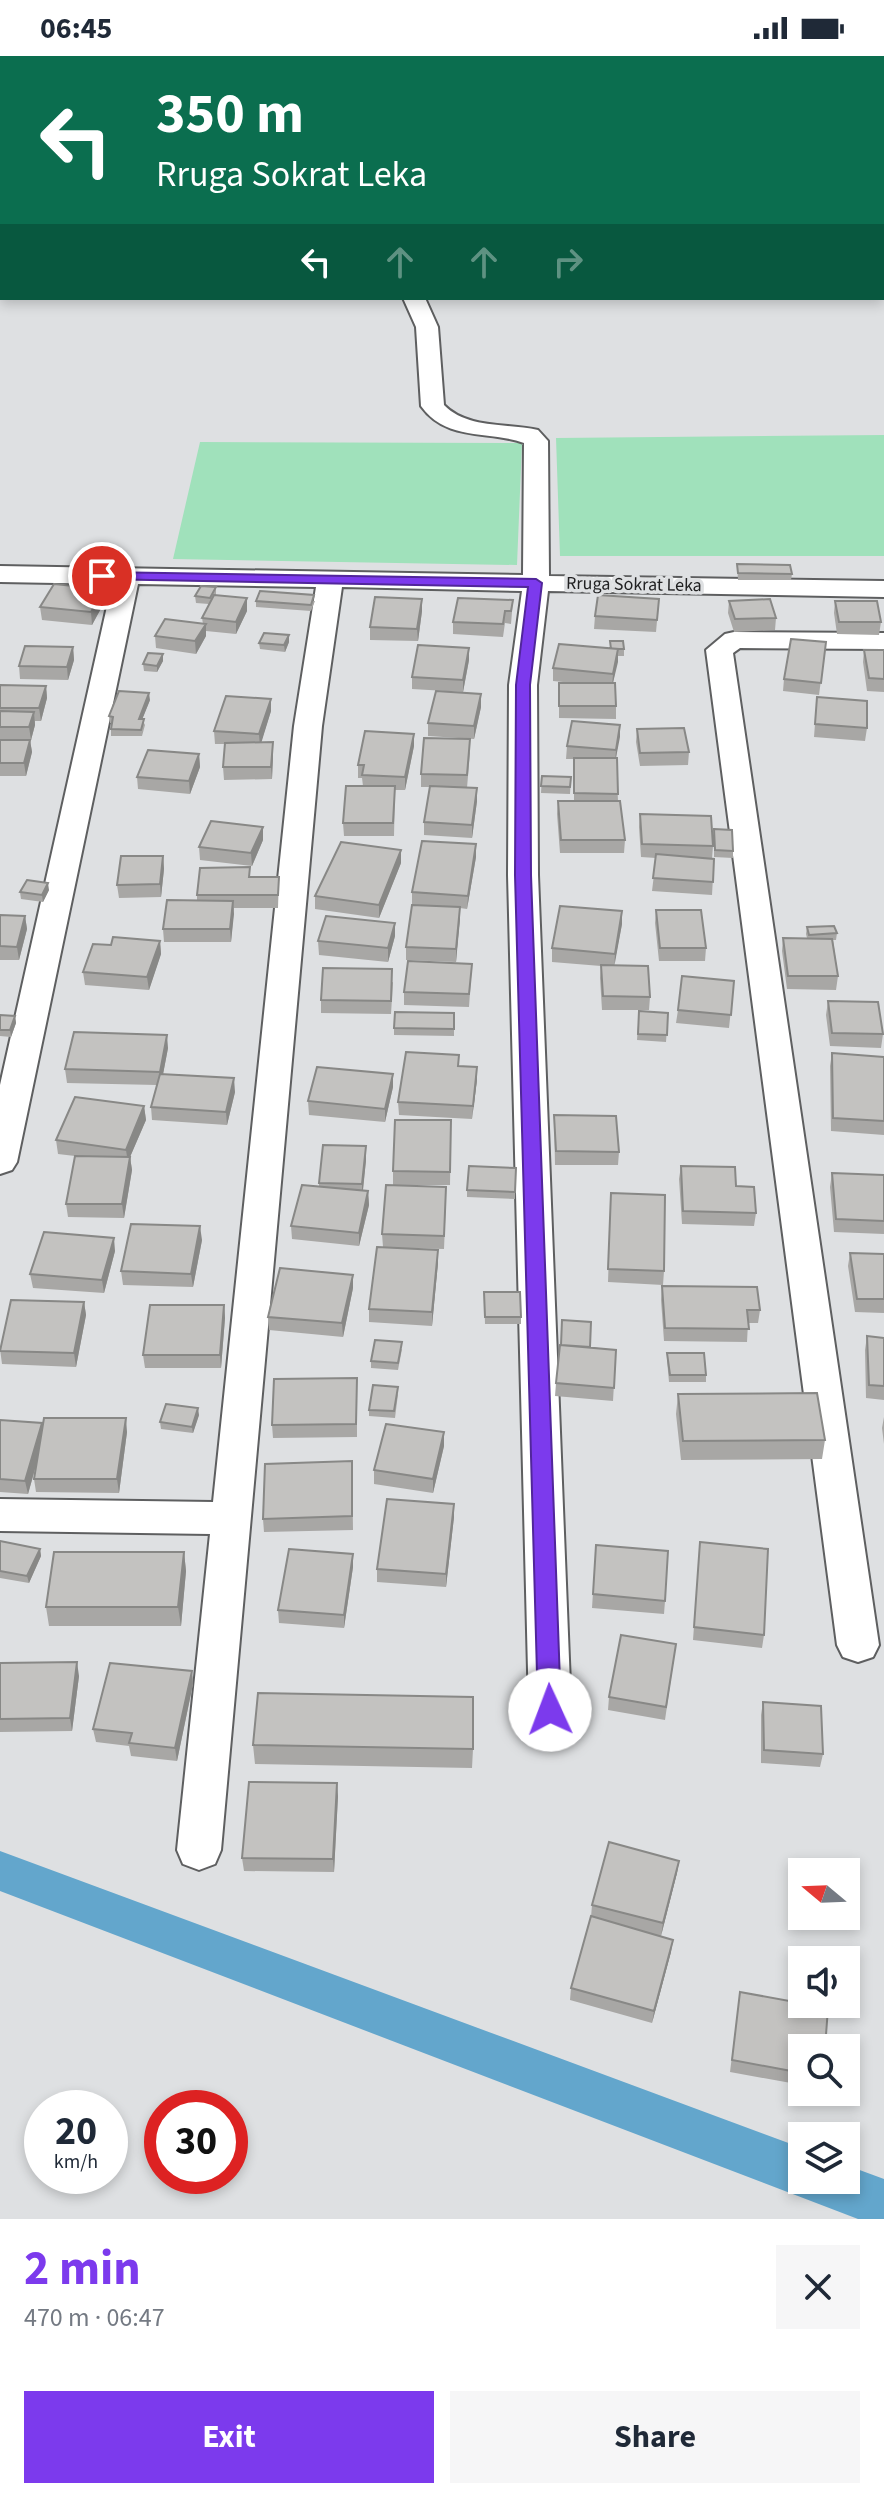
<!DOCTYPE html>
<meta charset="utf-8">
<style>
:root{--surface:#fff;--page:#f6f6f7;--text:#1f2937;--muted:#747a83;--accent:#7c3aed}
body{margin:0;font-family:"Source Sans 3",sans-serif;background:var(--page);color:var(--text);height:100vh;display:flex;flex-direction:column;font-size:30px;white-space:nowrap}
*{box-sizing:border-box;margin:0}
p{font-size:26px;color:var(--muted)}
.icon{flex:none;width:44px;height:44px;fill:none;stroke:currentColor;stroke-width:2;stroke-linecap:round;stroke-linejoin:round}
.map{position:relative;height:2163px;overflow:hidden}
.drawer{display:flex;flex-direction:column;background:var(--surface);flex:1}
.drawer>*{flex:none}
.hud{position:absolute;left:0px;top:0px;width:884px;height:244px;box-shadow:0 4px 12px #0003;background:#0b6e4f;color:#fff;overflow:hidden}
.needle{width:52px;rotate:289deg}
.fabs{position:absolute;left:788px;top:1802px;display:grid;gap:16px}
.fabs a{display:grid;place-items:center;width:72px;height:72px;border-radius:0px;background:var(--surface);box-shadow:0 4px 12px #0003;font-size:40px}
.speed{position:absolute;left:24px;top:2034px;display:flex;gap:16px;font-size:40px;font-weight:700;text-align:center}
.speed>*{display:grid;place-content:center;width:104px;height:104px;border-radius:50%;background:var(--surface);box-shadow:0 4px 12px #0003;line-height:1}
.speed small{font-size:20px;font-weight:400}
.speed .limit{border:12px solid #d22;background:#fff;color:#111}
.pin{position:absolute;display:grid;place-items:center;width:68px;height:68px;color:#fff;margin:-34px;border:4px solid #fff;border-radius:50%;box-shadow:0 2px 8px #0007}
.me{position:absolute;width:88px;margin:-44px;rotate:358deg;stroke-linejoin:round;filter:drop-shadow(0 0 6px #0008)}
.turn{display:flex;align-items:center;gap:28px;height:168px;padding:0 24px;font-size:36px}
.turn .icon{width:104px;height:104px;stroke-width:2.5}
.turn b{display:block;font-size:56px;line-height:68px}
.lanes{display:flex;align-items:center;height:76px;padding:0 24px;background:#0003;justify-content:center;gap:40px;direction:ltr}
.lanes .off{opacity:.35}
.round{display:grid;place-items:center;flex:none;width:84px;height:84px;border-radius:0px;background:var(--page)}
.overview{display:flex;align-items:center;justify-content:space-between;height:136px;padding:0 24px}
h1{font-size:48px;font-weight:700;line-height:60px;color:var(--accent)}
.cta{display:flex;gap:16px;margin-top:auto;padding:16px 24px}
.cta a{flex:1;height:92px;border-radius:0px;background:var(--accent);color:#fff;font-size:32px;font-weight:700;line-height:92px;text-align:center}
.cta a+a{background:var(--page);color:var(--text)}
.status{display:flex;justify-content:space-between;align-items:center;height:56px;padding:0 40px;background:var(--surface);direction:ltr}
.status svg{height:22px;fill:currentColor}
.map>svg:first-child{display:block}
</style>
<div class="status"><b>06:45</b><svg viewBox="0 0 49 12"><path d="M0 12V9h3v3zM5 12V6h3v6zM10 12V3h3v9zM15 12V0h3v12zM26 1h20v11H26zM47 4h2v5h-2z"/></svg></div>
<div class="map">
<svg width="884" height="2163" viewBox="0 0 884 2163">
<rect width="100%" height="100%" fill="#dee0e2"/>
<path fill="#a0e1bb" d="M884 379V500H560L556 382Z
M200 386 522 387 517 509 173 503Z"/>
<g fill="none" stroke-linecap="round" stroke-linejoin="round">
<path fill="#63a6cc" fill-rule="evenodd" d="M0 1795 802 2092V2124H846V2109L884 2123V2163H858L0 1835Z"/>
<defs>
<path id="street" d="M143 0H162L142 2Z
M277 0H297L276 2Z
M523 0H555L556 2H524Z
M588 0H607L587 2Z
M882 42 884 43V55L882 54Z
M0 85 2 86V98L0 97Z
M882 95H884V107H882Z
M403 242H425L438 271 444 349C467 373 508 367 538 374L548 385 549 520 884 525V541L548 535 537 629 538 819 571 1654 565 1667 550 1672 535 1667 529 1654 508 819 509 629 522 535 342 531 322 670 221 1794 215 1808 199 1814 183 1808 177 1794 210 1478 0 1475V1443L213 1446 294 670 316 531 138 528 17 1106 12 1114 0 1118V1029L112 528 0 526V510L523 519 524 387C488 374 447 386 421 350L416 271Z
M734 576 884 577V593L740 592 733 597 879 1589 873 1601 858 1606 843 1601 837 1589 706 594 725 578Z"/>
</defs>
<use href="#street" stroke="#5e5f60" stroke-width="4"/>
<use href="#street" fill="#fff" fill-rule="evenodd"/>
</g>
<path fill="#a8a7a5" d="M58 0H108L106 2H59Z
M191 0H262L260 2H215V1L213 2H204Z
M417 0H462V1L460 2H417Z
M620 0H660V2H620Z
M882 53H884V89L882 88Z
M884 103V118L882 117V106Z
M737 508 792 518 791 524H738Z
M216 531V539L247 555 236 578 206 575V580L196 598 156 592 155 580 203 568 202 562 209 548 196 547 195 540Z
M422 543V555L418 585 370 584V571Z
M659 543 656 576 594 573 595 560Z
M513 544 511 568 505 567 503 581 453 578V566Z
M105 545 92 569 42 564 40 551Z
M256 545H315L311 555 256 551Z
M729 545 776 562 775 574 734 576 728 557Z
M835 545 881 566 879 579 837 578 834 557Z
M610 585 624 593V600H618L613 627 616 650V663L559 662V627H573L553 625V612L610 593Z
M289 586 285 596 260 593 259 587Z
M826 586 819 639 783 635 784 623Z
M73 591 74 604 68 624 20 623 19 610Z
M469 592V604L463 636 412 633V621Z
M864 594H884V636L867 635 863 606Z
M163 598V605L157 616 144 615 143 608Z
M0 629 46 630 47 642 41 665H35V669L31 684H30L32 696 26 720H0Z
M481 638V651L474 683 428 680V667Z
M817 641 867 672 865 685 814 681Z
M271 643V655L261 686 273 699 272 723 224 724 223 711 225 688H215L214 675Z
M150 644 142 663 145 669 142 680H111V673L112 667H110L109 660Z
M620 669 616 702 618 745 625 784 624 797H560L557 758 558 745H574V703H566L567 690Z
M637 673 689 696 688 709 640 710 636 686Z
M414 678V690L405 734H395L394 780H344L343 767 363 730 362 722H358V709Z
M470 696 467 732 477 745 472 782 424 779V766L430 731H421V718Z
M199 698 200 711 190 738 138 733 137 721Z
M542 720 571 721 570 738 541 737Z
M640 758 713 790 712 803H714L712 839 652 835 656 802 641 801 639 771Z
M714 773 733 795V802L714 801Z
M263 784 252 810 200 804 199 791Z
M476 788V801L467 853 460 852 456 906 406 904V891L412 849V836Z
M163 800 164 813 161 841 119 842 117 829Z
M401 807 379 862 315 853V840Z
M250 811V821H279L278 852H234L231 886H164L163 873 197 845V839Z
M49 834 43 846 21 843 20 836Z
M656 854 706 892 705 905H659L655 867Z
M0 859 25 860 27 873 19 904H0Z
M395 867V880L388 906 319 899 318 885Z
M622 868 614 909 650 941 649 954H602L600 922 601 910 552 906V892Z
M807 871 837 877 836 884H833L838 920 836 934 787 933 782 895 783 882H807L806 878Z
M160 885 161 898 149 934 85 929 83 916Z
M472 908 469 951 404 949V936Z
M734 925 729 972 676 967 678 954Z
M393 926 391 958 321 957V944Z
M828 945 883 978 881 992 830 990 826 959Z
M639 955 668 957 666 986 637 984Z
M454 957V980L394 979V972Z
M0 959 15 960 16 967 11 981 0 980Z
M168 992 163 1018 235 1036 227 1069 152 1064 151 1051 157 1029 67 1027 65 1013Z
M832 997 884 1001V1079L831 1075 830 1010Z
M459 999V1010L477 1024 472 1063 399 1059 398 1046Z
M393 1018V1031L385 1066 309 1059 308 1045Z
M144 1050 146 1064 130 1101 132 1114 124 1162 68 1161 66 1148 75 1100 58 1098 56 1084Z
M554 1059 619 1096 618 1109H555Z
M451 1064 450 1129H393V1115Z
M366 1104 363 1135H368L369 1149 359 1190 292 1183 291 1170 319 1131V1127Z
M681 1110 736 1130 756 1157 754 1170 682 1168 679 1123Z
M516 1112 515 1143 467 1141V1134Z
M832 1117 884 1119V1178L834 1176 830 1131Z
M611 1137 664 1215 663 1229 608 1226Z
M446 1144 444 1193 404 1192 438 1194V1207L432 1270 369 1266V1253L383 1191 382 1178Z
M202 1184 193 1231 123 1229 121 1215Z
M115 1195 104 1237 33 1232 30 1218Z
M850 1197 884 1198V1257L855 1256 848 1210Z
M662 1230 760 1254 758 1267H748L747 1286 664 1285 661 1244Z
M353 1232 343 1281 269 1274 268 1261Z
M484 1236 521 1261V1268H485Z
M84 1246 86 1259 76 1311 2 1308 0 1293Z
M224 1249 225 1262 221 1312H145L143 1299Z
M867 1280 884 1282V1344L866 1342 865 1294Z
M590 1291 616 1294 613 1345 555 1340 556 1327Z
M402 1293 398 1314 371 1312V1305Z
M667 1297 706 1319V1326H669L667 1304Z
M357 1322V1381L273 1382 272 1369Z
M398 1338 395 1362 369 1360V1354Z
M678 1338 825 1384 822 1403 681 1404 676 1358Z
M199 1359 193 1377 161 1373 160 1366Z
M884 1361V1388L882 1372Z
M0 1364 42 1367 43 1371 127 1376 119 1437 36 1436 34 1423 36 1410 28 1438 0 1436Z
M444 1376V1390L433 1437 374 1428V1414Z
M352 1405 353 1474 264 1476 263 1463Z
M454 1448V1461L446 1531 377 1526V1513Z
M0 1485 40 1493 41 1500 29 1527 0 1522Z
M700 1486 764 1579 762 1592 693 1584Z
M596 1489 665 1545 664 1558 592 1552Z
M184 1496 186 1515 181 1570H49L46 1551Z
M353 1498V1511L344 1572 279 1567 278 1554Z
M676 1588 665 1664 608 1654 609 1641Z
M0 1607 79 1620 72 1675 0 1676Z
M192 1615 193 1628 177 1705 131 1700 129 1690 96 1686 93 1673Z
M763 1646 823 1698 820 1711 761 1707V1659Z
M253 1689 473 1693 472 1712 255 1708Z
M338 1740 334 1816 244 1815 242 1802Z
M679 1805 677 1817 661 1880 671 1896 652 1967 570 1944 571 1932 591 1861 592 1849Z
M740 1936 802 1992V2029L730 2016Z"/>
<path fill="#888886" d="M104 533 105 545 92 569 91 556Z
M247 542V555L236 578V566Z
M422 543V555L418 585 417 573Z
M206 568V580L196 598 195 585Z
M289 579V586L285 596 284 589Z
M73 591 74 604 68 624 67 611Z
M469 592V604L463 636V624Z
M618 593V606L612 631 613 618Z
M163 598V605L157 616V610Z
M46 630 47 642 41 665 39 652Z
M149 637 150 644 140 669 139 663Z
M481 638V651L474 683V670Z
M271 643V655L260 691 259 678Z
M34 656 35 669 31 684 29 671Z
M620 669V681L615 707 616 694Z
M414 678V690L405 734V721Z
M30 684 32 696 26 720 24 707Z
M273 686V699L272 723 271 711Z
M199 698 200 711 190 738 189 725Z
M477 732V745L472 782V769Z
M263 771V784L252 810 251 797Z
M476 788V801L467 853 468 840Z
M401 794V807L379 862V849Z
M163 800 164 813 161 841 160 828Z
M48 827 49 834 43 846 42 839Z
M233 845 234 858 231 886 230 873Z
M460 851V864L456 906V893Z
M622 855V868L614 912 615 898Z
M25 860 27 873 19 904 17 891Z
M395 867V880L388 906V892Z
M160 885 161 898 149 934 147 921Z
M15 960 16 967 11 981 10 974Z
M167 979 168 992 161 1029 160 1016Z
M477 1011V1024L472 1063 473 1050Z
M393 1018V1031L385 1066V1053Z
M234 1022 235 1036 227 1069 226 1056Z
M144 1050 146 1064 130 1101 132 1114 124 1162 122 1148 128 1107 126 1094Z
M366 1090V1104L362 1142V1128Z
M368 1135 369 1149 359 1190V1177Z
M200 1170 202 1184 193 1231 191 1218Z
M114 1182 115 1195 104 1237 102 1224Z
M438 1194V1207L432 1270V1256Z
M353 1219V1232L343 1281 342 1267Z
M84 1246 86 1259 76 1311 74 1297Z
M224 1249 225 1262 221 1312 220 1299Z
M198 1352 199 1359 193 1377 192 1371Z
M126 1362 127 1376 119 1437 117 1423Z
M42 1367 44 1380 28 1438 25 1425Z
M444 1376V1390L433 1437V1423Z
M454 1448V1461L446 1531V1518Z
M40 1493 41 1500 29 1527 27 1520Z
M184 1496 186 1515 181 1570 178 1551Z
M353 1498V1511L344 1572V1559Z
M77 1606 79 1620 72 1675 70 1662Z
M192 1615 193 1628 177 1705 175 1692Z
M337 1727 338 1740 334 1816 333 1803Z
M679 1805 677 1817 661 1880 663 1867Z
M673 1884 671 1896 652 1967 654 1955Z"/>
<path fill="#c3c2c0" stroke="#888886" stroke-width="2" d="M169 0H180L194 2H167Z
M313 0H334L349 2H311Z
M376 0H412L410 2H374Z
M471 0H526L542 2H468Z
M539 0H540L560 2 538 1Z
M634 0H654L652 2Z
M692 0H768L767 2H690Z
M793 0H817L816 2Z
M882 21H884V33H882Z
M882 53H884V66H882Z
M882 73H884V83H882Z
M737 508 790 509 792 518 738 517Z
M54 528 104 533 91 556 40 551Z
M201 530 216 531 210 542 195 540Z
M260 535 314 539 311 549 256 545Z
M214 539 247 542 236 566 202 562Z
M598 539 659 543 657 564 595 560Z
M375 541 422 543 417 573 370 571Z
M458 542 513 544 511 555H505L503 568 453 566Z
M770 543 776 562 735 563 729 545Z
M835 545H877L881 566H839Z
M165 563 206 568 195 585 155 580Z
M264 577 289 579 284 589 259 587Z
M791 583 826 586 821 627 784 623Z
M610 585H623L624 593H611Z
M559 588 618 593 613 618 553 612Z
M418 589 469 592 463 624 412 621Z
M25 590 73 591 67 611 19 610Z
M864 594H884V623L869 622Z
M148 597 163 598 157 610 143 608Z
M559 627H615L616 650H559Z
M0 629 46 630 39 652H0Z
M119 635 149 637 139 663H144L141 674 111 673 113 661 109 660Z
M436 635 481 638 474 670 428 667Z
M226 640 271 643 259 678 214 675Z
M817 641 867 645V672L815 668Z
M0 655 34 656 29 671H0Z
M572 665 620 669 616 694 567 690Z
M684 672 689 696 640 697 637 673Z
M365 675 414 678 405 721 362 719 364 709H358Z
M424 682 470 683 467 719 421 718Z
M0 684H30L24 707H0Z
M273 686 271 711H223L225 687Z
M148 694 199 698 189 725 137 721Z
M574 702H617L618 738 574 737Z
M542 720 571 721 570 731 541 730Z
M346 730H395L393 767H343Z
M430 730 477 732 472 769 424 766Z
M558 745H620L625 784H561Z
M640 758 711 760 713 790 642 788Z
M211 765 263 771 251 797 199 791Z
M714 773 732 774 733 795 715 794Z
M422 785 476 788 468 840 412 836Z
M341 786 401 794 379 849 315 840Z
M656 798 714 803 713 826 653 822Z
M121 800H163L160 828 117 829Z
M250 811 249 821H279L278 839H197L200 812Z
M27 824 48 827 42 839 20 836Z
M167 844 233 845 230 873H163Z
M412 849 460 851 456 893 406 891Z
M560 850 622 855 615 898 552 892Z
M656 854H701L706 892H660Z
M0 859 25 860 17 891 0 890Z
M326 860 395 867 388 892 318 885Z
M834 870 837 877 809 879 807 871Z
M113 881 160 885 147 921 83 916 93 888 111 889Z
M783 882 832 883 838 920H788Z
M408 905 472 908 469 938 404 936Z
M601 909 648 910 650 941 603 940Z
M323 912 392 913 391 945 321 944Z
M682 920 734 925 731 959 678 954Z
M828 945 878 946 883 978 832 977Z
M639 955 668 957 667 979 638 978Z
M395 956 454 957V973L394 972Z
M0 959 15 960 10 974H0Z
M74 976 167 979 160 1016 65 1013Z
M406 996 459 999 458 1010 477 1011 473 1050 398 1046Z
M832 997 884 1001V1065L833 1062Z
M317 1011 393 1018 385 1053 308 1045Z
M160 1018 234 1022 226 1056 151 1051Z
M75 1041 144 1050 126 1094 56 1084Z
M554 1059 616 1060 619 1096 556 1095Z
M395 1064H451L450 1116 393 1115Z
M323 1089 366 1090 362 1128 319 1127Z
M75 1100 130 1101 122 1148H66Z
M469 1110 516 1112 515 1136 467 1134Z
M681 1110 735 1111 736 1130 754 1131 756 1157 683 1155Z
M832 1117 884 1119V1165L836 1163Z
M302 1129 368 1135 359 1177 291 1170Z
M386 1129 446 1131 444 1180 382 1178Z
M611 1137 665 1139 664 1215 608 1213Z
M131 1168 200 1170 191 1218 121 1215Z
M44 1176 114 1182 102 1224 30 1218Z
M377 1191 438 1194 432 1256 369 1253Z
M850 1197 884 1198V1243H857Z
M280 1212 353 1219 342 1267 268 1261Z
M662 1230 757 1231 760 1254H747L749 1273 665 1272Z
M484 1236H520L521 1261H485Z
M11 1244 84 1246 74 1297 0 1295Z
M150 1249H224L220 1299H143Z
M562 1264 591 1266 590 1291 561 1289Z
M867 1280 884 1282V1330L869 1329Z
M375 1284 402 1286 398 1307 371 1305Z
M560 1289 616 1294 614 1332 556 1327Z
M667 1297H704L706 1319H670Z
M357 1322 356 1368 272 1369 274 1323Z
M373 1329 398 1331 394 1355 369 1354Z
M817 1337 825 1384 683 1385 678 1338Z
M166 1348 198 1352 192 1371 160 1366Z
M44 1362H126L117 1423H34Z
M0 1364 42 1367 25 1425 0 1423Z
M386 1368 444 1376 433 1423 374 1414Z
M352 1405V1460L263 1463 265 1408Z
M387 1443 454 1448 446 1518 377 1513Z
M0 1485 40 1493 27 1520 0 1515Z
M700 1486 768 1493 764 1579 694 1571Z
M596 1489 668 1495 665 1545 593 1538Z
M289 1493 353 1498 344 1559 278 1554Z
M54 1496H184L178 1551H46Z
M621 1579 676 1588 666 1651 609 1641Z
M77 1606 70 1662 0 1663V1607Z
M110 1607 192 1615 175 1692 129 1687 132 1677 93 1673Z
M258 1637 473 1641V1693L253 1689Z
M763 1646 821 1650 823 1698 764 1694Z
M249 1726 337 1727 333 1803 242 1802Z
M609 1786 679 1805 663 1867 592 1849Z
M591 1860 673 1884 654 1955 571 1932Z
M740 1936 828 1952 825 1992H802V2017L732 2004Z"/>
<path fill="#7c3aed" stroke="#51269a" stroke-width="2" d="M102 516 536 523 542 527 530 629 531 819 561 1654 558 1661 550 1664 542 1661 538 1654 515 819 516 629 528 531 98 523V517Z"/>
<g text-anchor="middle" stroke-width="7" stroke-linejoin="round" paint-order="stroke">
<g font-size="18" fill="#212122" stroke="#dee0e2">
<text transform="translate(634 528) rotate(1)" y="6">Rruga Sokrat Leka</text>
</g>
</g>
</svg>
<div class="fabs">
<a><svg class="needle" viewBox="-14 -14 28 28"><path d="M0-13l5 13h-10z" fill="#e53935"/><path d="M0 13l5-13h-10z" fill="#747a83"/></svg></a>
<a><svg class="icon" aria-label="sound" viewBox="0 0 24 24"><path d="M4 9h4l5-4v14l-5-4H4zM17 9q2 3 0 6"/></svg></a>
<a><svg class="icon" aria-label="search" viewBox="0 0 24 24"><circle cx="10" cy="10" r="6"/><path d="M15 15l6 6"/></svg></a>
<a><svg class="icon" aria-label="layers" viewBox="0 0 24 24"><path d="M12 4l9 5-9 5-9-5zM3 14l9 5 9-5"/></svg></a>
</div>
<div class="speed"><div>20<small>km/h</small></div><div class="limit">30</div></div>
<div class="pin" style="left:102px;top:520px;background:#d93025"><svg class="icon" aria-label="arrive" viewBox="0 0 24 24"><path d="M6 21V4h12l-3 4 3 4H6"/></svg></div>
<svg class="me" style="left:550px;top:1654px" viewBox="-20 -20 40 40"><circle r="19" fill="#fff"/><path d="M0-13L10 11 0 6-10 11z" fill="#7c3aed"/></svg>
<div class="hud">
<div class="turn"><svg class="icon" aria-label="left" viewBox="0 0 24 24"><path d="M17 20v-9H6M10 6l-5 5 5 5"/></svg><div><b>350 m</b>Rruga Sokrat Leka</div></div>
<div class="lanes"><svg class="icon" aria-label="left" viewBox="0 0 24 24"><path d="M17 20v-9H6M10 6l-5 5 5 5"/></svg><svg class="icon off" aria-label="ahead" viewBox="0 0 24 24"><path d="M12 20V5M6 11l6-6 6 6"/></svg><svg class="icon off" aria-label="ahead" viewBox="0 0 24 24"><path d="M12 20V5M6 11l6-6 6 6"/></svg><svg class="icon off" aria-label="right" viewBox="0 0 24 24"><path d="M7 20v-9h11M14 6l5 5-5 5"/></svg></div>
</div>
</div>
<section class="drawer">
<div class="overview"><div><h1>2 min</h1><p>470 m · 06:47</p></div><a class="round"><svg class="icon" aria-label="close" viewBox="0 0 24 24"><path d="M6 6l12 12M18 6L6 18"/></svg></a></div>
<div class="cta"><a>Exit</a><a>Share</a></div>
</section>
